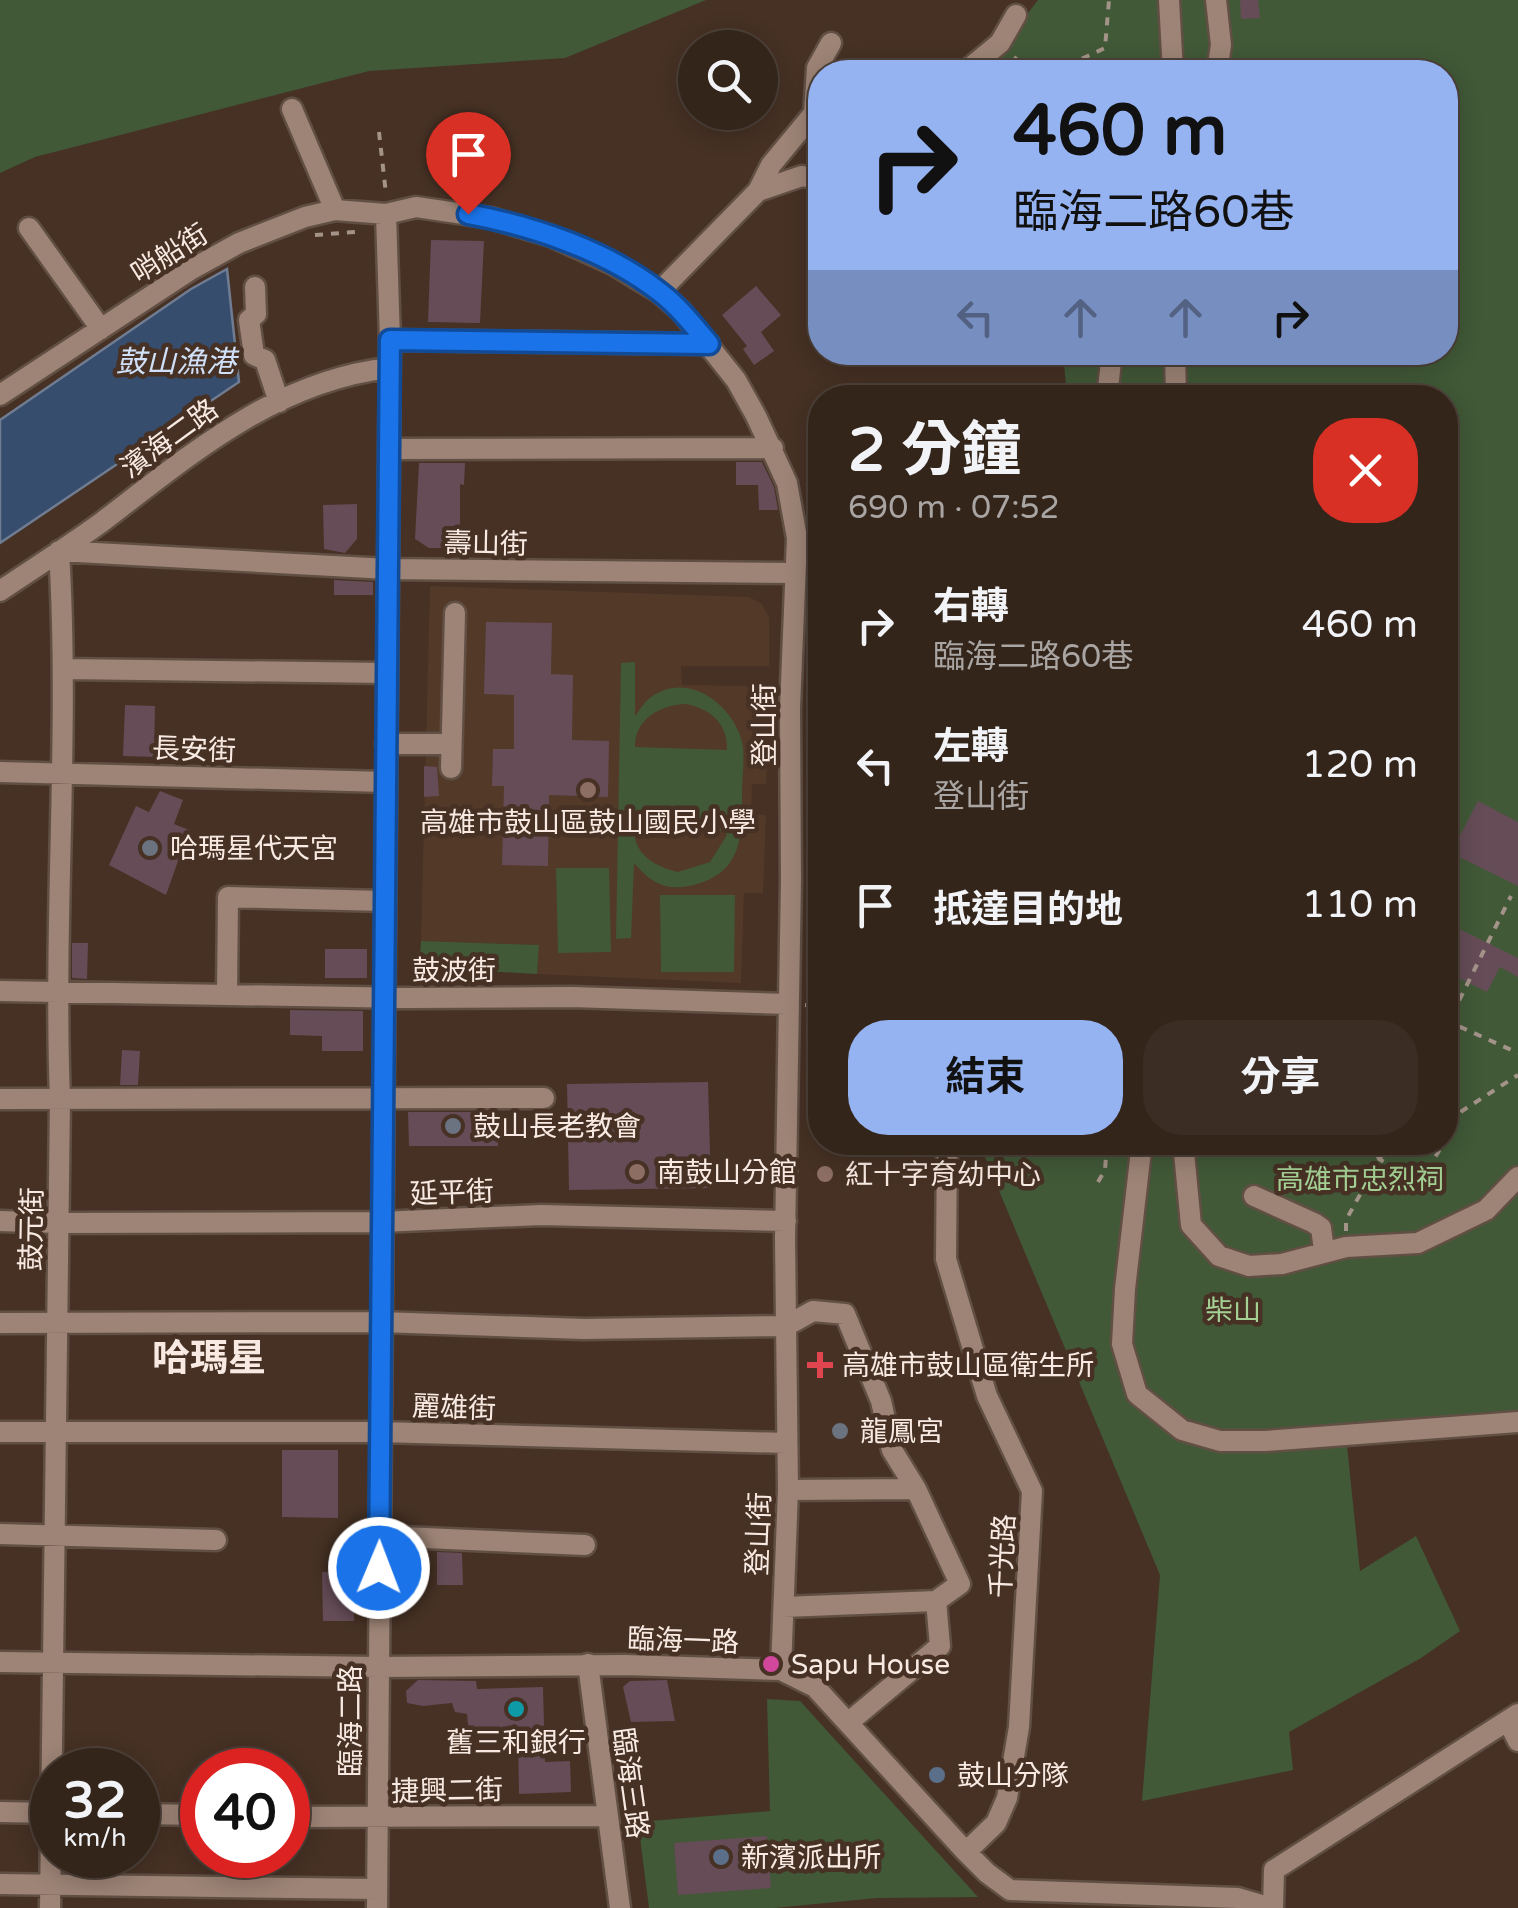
<!DOCTYPE html>
<html lang="zh-TW">
<meta charset="utf-8">
<style>
:root{--surface:#34251b;--page:#3c2d24;--text:#f1f3f6;--muted:#a9a5a3;--line:#4e423a;--accent:#95b2f1}
body{margin:0;font-family:"Varela Round","Noto Sans TC",sans-serif;background:var(--page);color:var(--text);height:100vh;display:flex;flex-direction:column;font-size:38px;white-space:nowrap}
*{box-sizing:border-box;margin:0}
p{font-size:32px;color:var(--muted)}
.icon{flex:none;width:55px;height:55px;fill:none;stroke:currentColor;stroke-width:2;stroke-linecap:round;stroke-linejoin:round}
.map{position:relative;flex:1;overflow:hidden}
.panel{position:absolute;left:808px;top:385px;width:650px;height:770px;display:flex;flex-direction:column;background:var(--surface);border-radius:40px;box-shadow:0 5px 25px #0003,0 0 0 2px var(--line)}
.panel>*{flex:none}
.top-card{position:absolute;left:808px;top:60px;width:650px;height:305px;border-radius:40px;box-shadow:0 5px 25px #0003,0 0 0 2px var(--line);background:#95b2f1;color:#111;overflow:hidden}
.fabs{position:absolute;left:678px;top:30px;display:grid;gap:20px}
.fabs a{display:grid;place-items:center;width:100px;height:100px;border-radius:50%;background:var(--surface);box-shadow:0 5px 25px #0003,0 0 0 2px var(--line);font-size:50px}
.speed{position:absolute;left:30px;top:1748px;display:flex;gap:20px;font-size:50px;font-weight:700;text-align:center}
.speed>*{display:grid;place-content:center;width:130px;height:130px;border-radius:50%;background:var(--surface);box-shadow:0 5px 25px #0003,0 0 0 2px var(--line);line-height:1}
.speed small{font-size:25px;font-weight:400}
.speed .limit{border:15px solid #d22;background:#fff;color:#111}
.pin{position:absolute;display:grid;place-items:center;width:85px;height:85px;color:#fff;margin:-102px -42px;border-radius:50% 50% 50% 0;rotate:-45deg;box-shadow:0 0 10px #0007}
.pin .icon{rotate:45deg}
.me{position:absolute;width:110px;margin:-55px;rotate:1deg;stroke-linejoin:round;filter:drop-shadow(0 0 8px #0008)}
.turn{display:flex;align-items:center;gap:35px;height:210px;padding:0 40px;font-size:45px}
.turn .icon{width:130px;height:130px;stroke-width:2.5}
.turn b{display:block;font-size:70px;line-height:85px}
.lanes{display:flex;align-items:center;height:95px;padding:0 40px;background:#0003;justify-content:center;gap:50px;direction:ltr}
.lanes .off{opacity:.35}
.round{display:grid;place-items:center;flex:none;width:105px;height:105px;border-radius:40px;background:var(--page)}
.headline{display:flex;align-items:center;justify-content:space-between;height:170px;padding:0 40px}
h1{font-size:60px;font-weight:700;line-height:75px}
.cta{display:flex;gap:20px;margin-top:auto;padding:20px 40px}
.cta a{flex:1;height:115px;border-radius:40px;background:var(--accent);color:#111;font-size:40px;font-weight:700;line-height:115px;text-align:center}
.cta a+a{background:var(--page);color:var(--text)}
ul{padding:0;list-style:none}
li{display:flex;align-items:center;gap:30px;height:140px;padding:0 40px}
li div{flex:1}
li b{display:block;font-size:38px}
li em{font-style:normal}
.map>svg:first-child{display:block}
</style>
<div class="map">
<svg width="1518" height="1908" viewBox="0 0 1518 1908">
<rect width="100%" height="100%" fill="#463124"/>
<path fill="#533928" d="M430 586 749 597 762 604 769 617V666H681L682 685 749 686 770 700 766 784H752L751 815H766L763 893H744L741 983 537 974 538 945 421 941Z"/>
<path fill="#415937" fill-rule="evenodd" d="M0 0H706L565 58 369 71 35 157 0 173Z
M1038 0H1518V1430L1346 1436 1360 1571 1416 1536 1460 1631 1421 1658 1289 1732 1293 1770 1142 1801 1160 1575 979 1143 1445 1142V398L1067 397 1063 353 1445 352V72H983Z
M635 662V716C639 711 644 702 650 698 685 671 729 701 741 738 746 753 742 775 742 792 742 834 744 872 694 885 666 892 651 883 634 863L631 938 616 939 621 663ZM686 704C711 709 728 724 727 750L635 747C635 718 661 705 686 704ZM634 829 726 831 727 835 710 862 678 872C656 867 634 855 634 829Z
M814 667H820V796H815Z
M556 868H609L611 952 558 953Z
M807 888H820V975H806Z
M660 895H735L734 972H661Z
M421 941 539 945 537 974 431 968 420 959Z
M767 1699 800 1701 978 1897 877 1898 774 1908H649L638 1822 770 1811Z"/>
<path fill="#364d6e" stroke="#707c91" stroke-width="2.5" d="M227 269 239 382 0 543V420L191 289Z"/>
<path fill="#654c57" d="M1240 0H1258L1260 18 1241 19Z
M431 240 484 241 480 323 428 322Z
M756 286 781 315 761 332 774 351 754 365 743 349 747 346 722 315Z
M736 462H762L774 487 778 510H759L758 485H736Z
M419 463H465L464 485 460 484V548H429L415 539Z
M357 504V539L345 553 324 549 323 505Z
M334 580 373 582V595H334Z
M486 622 552 623 551 674 573 675 572 740 609 741 608 797 549 795 548 866 502 865 504 786H492L493 749H514V695L484 694Z
M125 705 155 706 154 757 123 756Z
M424 766 437 767 439 796 424 797Z
M160 791 183 800 174 824 189 830 166 895 109 865 136 806 149 812Z
M1478 801 1518 822V886L1451 853Z
M1445 922 1518 958V977L1500 967 1487 992 1445 971V963L1455 943 1445 938Z
M72 943H88L87 979 72 978Z
M325 949H367V978H325Z
M290 1010 363 1011V1051H322V1036L290 1035Z
M122 1050 140 1051 138 1085H120Z
M708 1082 711 1188 569 1190 567 1084Z
M408 1112H498V1146H409Z
M282 1450H338V1518L282 1517Z
M437 1552 462 1553 463 1585H437Z
M322 1572 353 1573 354 1621H323Z
M418 1680 476 1681 477 1689 543 1687 545 1762 570 1761 571 1792 519 1794 518 1740 506 1741V1730H483L468 1725 467 1714 455 1712 452 1703 423 1706 407 1703 406 1691Z
M667 1680 675 1721 631 1722 623 1687 630 1681Z
M767 1836 771 1888 678 1895 674 1843Z
M72 1855H94V1872L64 1871V1860H72Z"/>
<g fill="none" stroke-linecap="round" stroke-linejoin="round">
<defs>
<path id="minor" d="M1169 0 1173 72
M1216 0 1221 45 1217 72
M965 72 1000 43 1016 15
M292 109 335 210
M758 191 771 165 814 113 817 68 831 43
M29 228 101 329
M255 287 256 314 249 320 254 355 265 360 279 402
M659 292 758 191 802 176 820 179
M390 340 709 344
M1175 352 1176 398
M0 395 192 269 239 243 305 217 335 210 386 214 416 207 491 218 551 236 613 264 659 292 681 311 736 380 756 416 787 483 797 538 790 708 791 880 785 1239 788 1490 781 1670
M1107 398 1112 352
M389 449 773 448
M0 591C34 568 69 546 102 522 190 455 275 381 389 368
M65 669 386 673
M386 744H451
M451 768 455 613
M0 772 386 782
M0 991 407 998 572 997 788 1004
M227 994 228 897 384 901
M0 1099 544 1098
M947 1142 946 1259 987 1396 1032 1491 1019 1727 1007 1798 996 1823 966 1852
M1142 1142 1125 1289 1122 1344 1137 1394 1182 1430 1220 1441H1265L1518 1422
M1183 1142 1191 1225 1219 1256 1249 1266 1282 1264 1346 1247 1418 1243 1486 1210 1518 1177
M1254 1196 1314 1223 1321 1228 1324 1250
M0 1221 58 1223 381 1222 541 1215 786 1221
M0 1323 381 1322 584 1329 786 1326 813 1311 845 1314 881 1401 892 1450 916 1489 960 1584 936 1601 940 1646 849 1722
M0 1432H380L786 1443
M788 1490 916 1489
M0 1534 216 1540
M379 1536 585 1545
M784 1607 936 1601
M0 1662 378 1667 625 1665 781 1670 815 1687 966 1852 987 1873 1010 1890 1238 1898 1271 1908
M588 1664 620 1908
M1508 1721 1518 1741
M0 1812 52 1813
M138 1814 202 1815
M288 1817 607 1816
M0 1884 376 1889
M50 1908 60 1099C53 916 70 734 59 551L388 569 794 573
M377 1908 390 340 386 214
M1273 1908 1274 1870 1518 1714"/>
</defs>
<use href="#minor" stroke="#614f44" stroke-width="25"/>
<path stroke="#a49388" stroke-width="4" stroke-dasharray="8 8" stroke-linecap="butt" d="M1014 57 1026 68 1045 72
M1053 72 1105 48 1109 0
M379 132 386 194
M315 235 355 232
M820 835H816L815 857H820
M811 842 812 811
M811 856 814 859V881
M805 1005 820 1006
M1445 1020 1518 1053
M1445 1029 1511 896
M1445 1140 1462 1111 1518 1075
M1371 1142 1379 1159 1421 1182 1444 1142
M1098 1182 1105 1170 1107 1142
M1346 1231V1220L1389 1142"/>
<use href="#minor" stroke="#9d8476" stroke-width="20"/>
<path stroke="#a49388" stroke-width="4" stroke-dasharray="8 8" stroke-linecap="butt" d="M810 866V860H817V866H820"/>
</g>
<g fill="none" stroke-linecap="round" stroke-linejoin="round">
<defs>
<path id="route" d="M379 1568 390 340 709 344C694 326 679 307 661 293 608 251 533 226 468 214"/>
</defs>
<use href="#route" stroke="#114b97" stroke-width="25"/>
<use href="#route" stroke="#1a73e8" stroke-width="18"/>
</g>
<g fill="#8d6e63" stroke="#463124" stroke-width="4">
<circle cx="588" cy="790" r="10"/>
<circle cx="637" cy="1172" r="10"/>
<circle cx="825" cy="1174" r="10"/>
</g>
<g fill="#6b7280" stroke="#463124" stroke-width="4">
<circle cx="150" cy="848" r="10"/>
<circle cx="453" cy="1126" r="10"/>
<circle cx="840" cy="1431" r="10"/>
</g>
<path fill="#e0444e" stroke="#463124" stroke-width="4" d="M815 1350h10v10h10v10h-10v10h-10v-10h-10v-10h10z"/>
<circle fill="#d1479c" stroke="#463124" stroke-width="4" cx="771" cy="1664" r="10"/>
<circle fill="#0f9aa8" stroke="#463124" stroke-width="4" cx="516" cy="1709" r="10"/>
<g fill="#5c6f8a" stroke="#463124" stroke-width="4">
<circle cx="937" cy="1775" r="10"/>
<circle cx="721" cy="1857" r="10"/>
</g>
<g text-anchor="middle" stroke-width="9" stroke-linejoin="round" paint-order="stroke">
<g font-size="28" fill="#f8eae2" stroke="#463124">
<text transform="translate(169 253) rotate(-32)" y="10">哨船街</text>
<text transform="translate(169 438) rotate(-36)" y="10">濱海二路</text>
<text transform="translate(486 543) rotate(1)" y="10">壽山街</text>
<text transform="translate(764 725) rotate(-90)" y="10">登山街</text>
<text transform="translate(194 749) rotate(2)" y="10">長安街</text>
<text x="454" y="980">鼓波街</text>
<text transform="translate(452 1192) rotate(-2)" y="10">延平街</text>
<text transform="translate(31 1229) rotate(-89)" y="10">鼓元街</text>
<text transform="translate(454 1407) rotate(2)" y="10">麗雄街</text>
<text transform="translate(758 1534) rotate(-88)" y="10">登山街</text>
<text transform="translate(1002 1556) rotate(-87)" y="10">千光路</text>
<text transform="translate(683 1640) rotate(2)" y="10">臨海一路</text>
<text transform="translate(350 1721) rotate(-90)" y="10">臨海二路</text>
<text transform="translate(631 1783) rotate(82)" y="10">臨海三路</text>
<text transform="translate(447 1790) rotate(-1)" y="10">捷興二街</text>
</g>
<g font-size="28" fill="#f8eae2" stroke="#463124" text-anchor="start">
<text x="588" y="832" text-anchor="middle">高雄市鼓山區鼓山國民小學</text>
<text x="170" y="858">哈瑪星代天宮</text>
<text x="473" y="1136">鼓山長老教會</text>
<text x="657" y="1182">南鼓山分館</text>
<text x="845" y="1184">紅十字育幼中心</text>
<text x="842" y="1375">高雄市鼓山區衛生所</text>
<text x="860" y="1441">龍鳳宮</text>
<text x="791" y="1674">Sapu House</text>
<text x="516" y="1752" text-anchor="middle">舊三和銀行</text>
<text x="957" y="1785">鼓山分隊</text>
<text x="741" y="1867">新濱派出所</text>
</g>
<g font-size="28" fill="#a4d094" stroke="#463124">
<text x="1360" y="1189">高雄市忠烈祠</text>
<text x="1233" y="1320">柴山</text>
</g>
<g font-size="30" font-style="italic" fill="#d0e0f8" stroke="#463124">
<text x="176" y="372">鼓山漁港</text>
</g>
<g font-size="38" font-weight="bold" fill="#f8eae2" stroke="#463124">
<text x="209" y="1371">哈瑪星</text>
</g>
</g>
</svg>
<div class="fabs">
<a><svg class="icon" aria-label="search" viewBox="0 0 24 24"><circle cx="10" cy="10" r="6"/><path d="M15 15l6 6"/></svg></a>
</div>
<div class="speed"><div>32<small>km/h</small></div><div class="limit">40</div></div>
<div class="pin" style="left:468px;top:214px;background:#d93025"><svg class="icon" aria-label="arrive" viewBox="0 0 24 24"><path d="M6 21V4h12l-3 4 3 4H6"/></svg></div>
<svg class="me" style="left:379px;top:1568px" viewBox="-20 -20 40 40"><circle r="17" fill="#1a73e8" stroke="#fff" stroke-width="3"/><path d="M0-11L8 9 0 5-8 9z" fill="#fff"/></svg>
<div class="top-card">
<div class="turn"><svg class="icon" aria-label="right" viewBox="0 0 24 24"><path d="M7 20v-9h11M14 6l5 5-5 5"/></svg><div><b>460 m</b>臨海二路60巷</div></div>
<div class="lanes"><svg class="icon off" aria-label="left" viewBox="0 0 24 24"><path d="M17 20v-9H6M10 6l-5 5 5 5"/></svg><svg class="icon off" aria-label="ahead" viewBox="0 0 24 24"><path d="M12 20V5M6 11l6-6 6 6"/></svg><svg class="icon off" aria-label="ahead" viewBox="0 0 24 24"><path d="M12 20V5M6 11l6-6 6 6"/></svg><svg class="icon" aria-label="right" viewBox="0 0 24 24"><path d="M7 20v-9h11M14 6l5 5-5 5"/></svg></div>
</div>
<section class="panel">
<div class="headline"><div><h1>2 分鐘</h1><p>690 m · 07:52</p></div><a class="round" style="background:#d93025;color:#fff"><svg class="icon" aria-label="close" viewBox="0 0 24 24"><path d="M6 6l12 12M18 6L6 18"/></svg></a></div>
<ul>
<li><svg class="icon" aria-label="right" viewBox="0 0 24 24"><path d="M7 20v-9h11M14 6l5 5-5 5"/></svg><div><b>右轉</b><p>臨海二路60巷</p></div><em>460 m</em></li>
<li><svg class="icon" aria-label="left" viewBox="0 0 24 24"><path d="M17 20v-9H6M10 6l-5 5 5 5"/></svg><div><b>左轉</b><p>登山街</p></div><em>120 m</em></li>
<li><svg class="icon" aria-label="arrive" viewBox="0 0 24 24"><path d="M6 21V4h12l-3 4 3 4H6"/></svg><div><b>抵達目的地</b></div><em>110 m</em></li>
</ul>
<div class="cta"><a>結束</a><a>分享</a></div>
</section>
</div>
